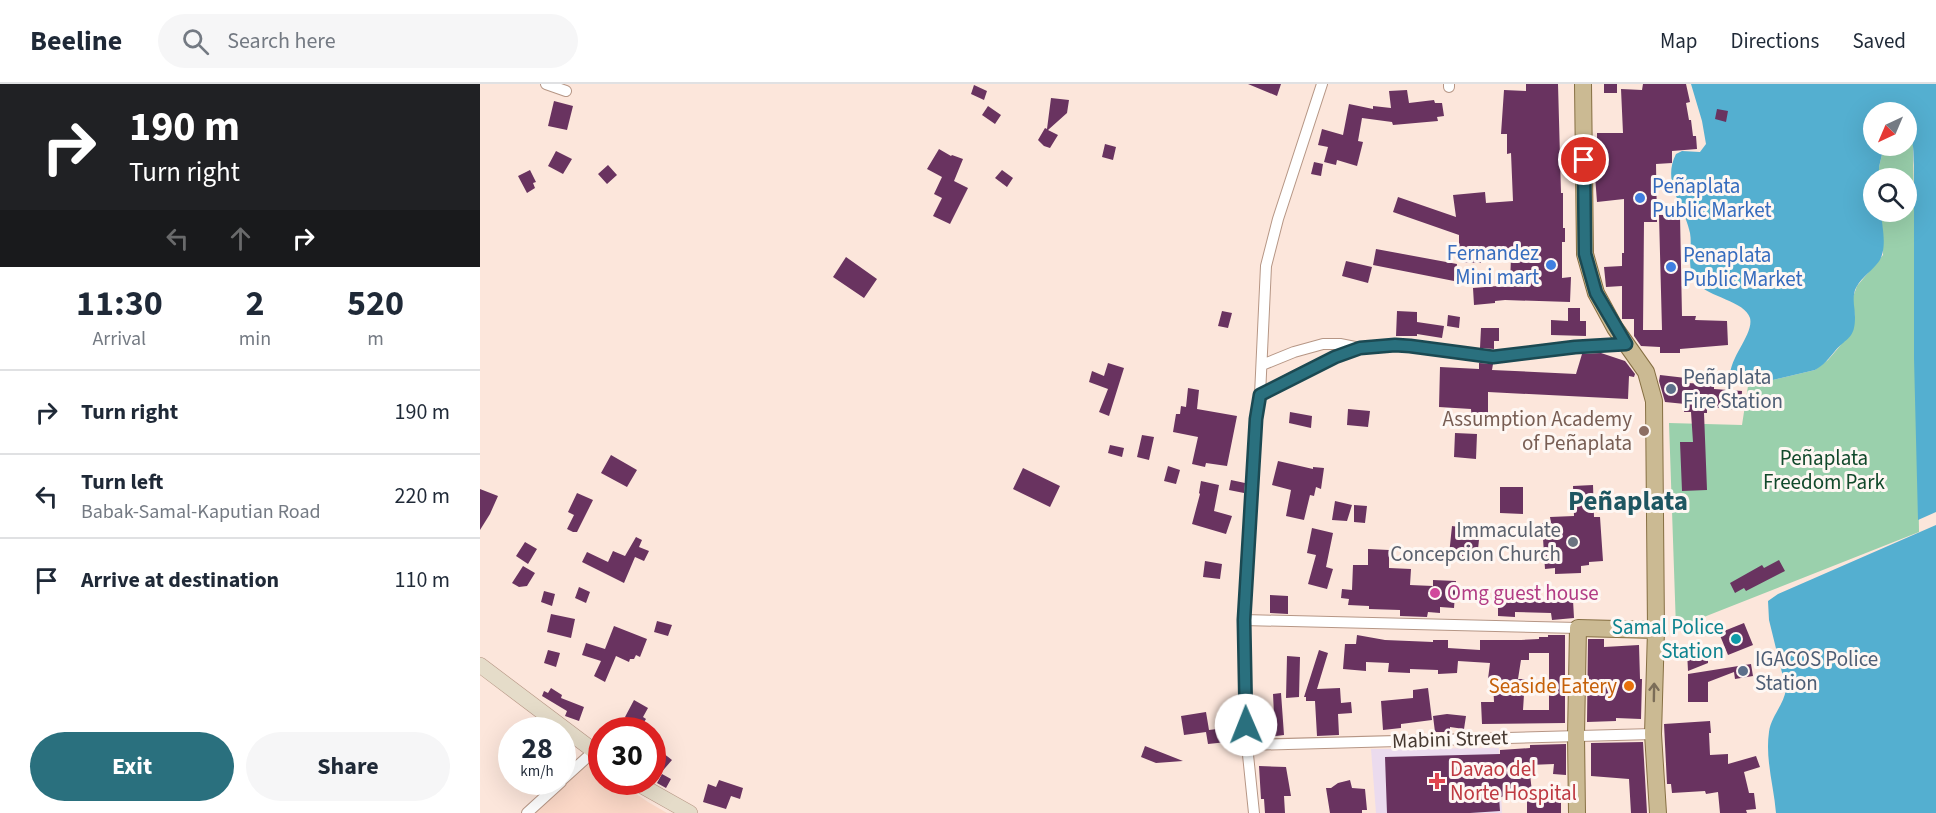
<!DOCTYPE html>
<meta charset="utf-8">
<style>
:root{--surface:#fff;--page:#f6f6f7;--text:#1f2937;--muted:#747a83;--line:#e0e1e3;--accent:#2a707e}
body{margin:0;font-family:"Source Sans 3",sans-serif;background:var(--page);color:var(--text);height:100vh;display:flex;flex-direction:column;font-size:22px;white-space:nowrap}
*{box-sizing:border-box;margin:0}
p{font-size:20px;color:var(--muted)}
.icon{flex:none;width:33px;height:33px;fill:none;stroke:currentColor;stroke-width:2;stroke-linecap:round;stroke-linejoin:round}
.map{position:relative;flex:1;overflow:hidden}
.details{display:flex;flex-direction:column;background:var(--surface);width:480px}
.details>*{flex:none}
.top-card{background:#202124;color:#fff;overflow:hidden}
.needle{width:39px;rotate:224deg}
.buttons{position:absolute;left:1383px;top:18px;display:grid;gap:12px}
.buttons a{display:grid;place-items:center;width:54px;height:54px;border-radius:50%;background:var(--surface);box-shadow:0 6px 24px #0002;font-size:30px}
.speed{position:absolute;left:18px;top:633px;display:flex;gap:12px;font-size:30px;font-weight:700;text-align:center}
.speed>*{display:grid;place-content:center;width:78px;height:78px;border-radius:50%;background:var(--surface);box-shadow:0 6px 24px #0002;line-height:1}
.speed small{font-size:15px;font-weight:400}
.speed .limit{border:9px solid #d22;background:#fff;color:#111}
.pin{position:absolute;display:grid;place-items:center;width:51px;height:51px;color:#fff;margin:-26px;border:3px solid #fff;border-radius:50%;box-shadow:0 2px 6px #0007}
.me{position:absolute;width:66px;margin:-33px;rotate:359deg;stroke-linejoin:round;filter:drop-shadow(0 0 4px #0008)}
.turn{display:flex;align-items:center;gap:21px;height:126px;padding:0 30px;font-size:27px}
.turn .icon{width:78px;height:78px;stroke-width:2.5}
.turn b{display:block;font-size:42px;line-height:51px}
.lanes{display:flex;align-items:center;height:57px;padding:0 30px;background:#0003;justify-content:center;gap:30px;direction:ltr}
.lanes .off{opacity:.35}
.eta{display:flex;justify-content:space-evenly;align-items:center;height:102px;text-align:center}
.eta b{font-size:36px;font-weight:700;line-height:42px}
.action{display:flex;gap:12px;margin-top:auto;padding:12px 30px}
.action a{flex:1;height:69px;border-radius:36px;background:var(--accent);color:#fff;font-size:24px;font-weight:700;line-height:69px;text-align:center}
.action a+a{background:var(--page);color:var(--text)}
ul{padding:0;list-style:none}
li{display:flex;align-items:center;gap:18px;height:84px;padding:0 30px;border-top:2px solid var(--line)}
li div{flex:1}
li b{display:block;font-size:22px}
li em{font-style:normal}
header{display:flex;align-items:center;gap:36px;box-sizing:border-box;height:84px;padding:0 30px;background:var(--surface);border-bottom:2px solid var(--line)}
header strong{font-size:28px}
nav{display:flex;gap:33px;margin-inline-start:auto;font-size:21px}
.search{width:420px;height:54px;background:var(--page);display:flex;align-items:center;gap:15px;box-sizing:border-box;padding:0 21px;border-radius:33px;color:var(--muted);font-size:22px}
main{display:flex;flex:1;min-height:0}
.map>svg:first-child{display:block}
</style>
<header>
<strong>Beeline</strong>
<div class="search"><svg class="icon" aria-label="search" viewBox="0 0 24 24"><circle cx="10" cy="10" r="6"/><path d="M15 15l6 6"/></svg>Search here</div>
<nav><a>Map</a><a>Directions</a><a>Saved</a></nav>
</header>
<main>
<section class="details">
<div class="top-card">
<div class="turn"><svg class="icon" aria-label="right" viewBox="0 0 24 24"><path d="M7 20v-9h11M14 6l5 5-5 5"/></svg><div><b>190 m</b>Turn right</div></div>
<div class="lanes"><svg class="icon off" aria-label="left" viewBox="0 0 24 24"><path d="M17 20v-9H6M10 6l-5 5 5 5"/></svg><svg class="icon off" aria-label="ahead" viewBox="0 0 24 24"><path d="M12 20V5M6 11l6-6 6 6"/></svg><svg class="icon" aria-label="right" viewBox="0 0 24 24"><path d="M7 20v-9h11M14 6l5 5-5 5"/></svg></div>
</div>
<div class="eta">
<div><b>11:30</b><p>Arrival</p></div>
<div><b>2</b><p>min</p></div>
<div><b>520</b><p>m</p></div>
</div>
<ul>
<li><svg class="icon" aria-label="right" viewBox="0 0 24 24"><path d="M7 20v-9h11M14 6l5 5-5 5"/></svg><div><b>Turn right</b></div><em>190 m</em></li>
<li><svg class="icon" aria-label="left" viewBox="0 0 24 24"><path d="M17 20v-9H6M10 6l-5 5 5 5"/></svg><div><b>Turn left</b><p>Babak-Samal-Kaputian Road</p></div><em>220 m</em></li>
<li><svg class="icon" aria-label="arrive" viewBox="0 0 24 24"><path d="M6 21V4h12l-3 4 3 4H6"/></svg><div><b>Arrive at destination</b></div><em>110 m</em></li>
</ul>
<div class="action"><a>Exit</a><a>Share</a></div>
</section>
<div class="map">
<svg width="1456" height="729" viewBox="0 0 1456 729">
<rect width="100%" height="100%" fill="#fce6db"/>
<path fill="#fbd8c7" d="M111 676 121 684 122 698H139L168 718 187 729H53Z"/>
<path fill="#ebdbee" d="M1019 664 1022 729H896L891 665Z"/>
<path fill="#9ad0ac" d="M1427 48 1430 52 1433 60 1439 448 1196 544 1189 339 1262 341 1268 302 1335 286 1348 276 1360 262 1375 232 1372 216 1377 202 1403 171V155L1401 128H1426V94H1399V83L1404 62H1426Z"/>
<path fill="#54afd0" d="M1211 0H1456V428L1438 436 1434 274V81C1433 70 1435 56 1427 48L1426 28H1394V62H1404L1399 83V94H1394V128H1401C1402 144 1409 168 1396 181 1389 189 1379 196 1375 206 1372 217 1375 223 1375 233 1375 255 1367 253 1355 267 1348 275 1344 281 1335 286L1268 302 1260 301 1250 294C1249 273 1274 250 1270 234 1265 217 1228 213 1217 199 1205 184 1213 166 1210 149 1205 122 1181 99 1196 70L1202 67 1220 68 1226 60 1222 37Z
M1456 441V729H1296C1294 703 1285 675 1289 648 1291 632 1304 621 1306 605L1289 536 1288 517 1298 510Z"/>
<path fill="#693360" fill-rule="evenodd" d="M768 0H801L797 12Z
M1046 0H1078L1081 109H1083V144H1085V158H1082V194L1091 193 1090 218 1025 216 1015 217V219L994 221 993 204 1030 201 1031 172 1001 171V179L979 178V151L913 128 918 113 976 133 973 111 1005 108 1006 119 1033 117 1031 69 1027 70V50H1021L1024 6 1046 7Z
M1124 0H1137V9H1124Z
M1163 0H1206L1210 18 1206 19 1209 36H1211L1213 52H1216L1217 65 1192 67V79L1176 80 1177 138H1164L1163 246H1182L1179 131H1200L1202 232H1216L1215 236 1247 237 1248 261 1200 265V269H1180V263L1161 262 1154 252V235H1142V202L1126 203 1124 183 1142 182V169H1144V115L1117 118 1114 78 1115 69H1117V49H1143L1141 5 1162 6Z
M494 1 507 7 504 16 491 10Z
M927 6 929 19 954 16 955 19H962L964 32 957 33 958 37 913 41 912 38 882 34 878 57 883 58 877 82 857 76 856 81 844 78 848 63 838 61 842 45 863 51 869 20 893 25V22L911 24 909 7Z
M571 14 589 16 587 29 568 46 578 51 570 64 564 62 558 56 565 44 567 45Z
M74 17 93 22 87 46 68 42Z
M508 22 521 31 515 40 502 31Z
M1237 25 1248 27 1246 38 1235 35Z
M625 60 636 63 633 76 622 73Z
M459 65 471 72 472 71 483 75 474 97 488 104 470 140 453 132 462 114 454 110 462 93 447 85Z
M76 67 92 75 83 90 68 82Z
M834 78 843 80 841 92 831 90Z
M128 81 137 91 127 100 118 90Z
M50 86 56 98 53 99 55 104 47 109 38 92Z
M522 86 533 94 527 103 515 94Z
M896 165 977 180 974 197 893 181Z
M366 173 397 195 384 214 353 193Z
M866 177 892 183 888 199 862 192Z
M1088 224H1100V237H1106V252L1071 251V236L1088 237Z
M742 227 752 229 748 244 738 242Z
M917 227 937 228V238L964 242 962 254 937 250V252H916Z
M968 231 980 233 979 244 967 242Z
M1001 244H1019V257H1014V265L1000 264Z
M1121 269 1145 277 1155 290 1154 293 1149 292 1148 315 1008 308V338H992L991 325 959 323 960 283 999 285V279L1013 280 1012 286 1096 290 1102 270Z
M628 279 644 284 629 332 619 328 628 305 609 298 612 287 624 292Z
M1180 291 1206 294 1205 299 1234 300V305L1262 307 1261 326 1227 323V329H1224L1227 406 1202 407 1200 358H1213L1211 328H1204L1205 320 1185 318 1179 297Z
M708 304 719 306 717 325 757 332 747 382 726 379 725 383 712 380 718 353 693 348 696 330H700L701 322 706 323Z
M868 325 890 327 888 343 867 341Z
M810 328 832 332 831 344 809 339Z
M975 349 997 350 996 375 974 373Z
M662 351 674 353 669 376 657 373Z
M630 361 644 364 642 373 628 369Z
M131 371 157 386 147 403 121 389Z
M798 377 833 385V383L844 384 841 405 836 403 834 412 830 411 824 436 806 432 811 406 792 401Z
M688 382 700 386 696 400 684 397Z
M543 384 580 402 570 423 533 405Z
M751 396 765 399 764 409 749 406Z
M721 397 739 401 734 427 752 432 746 450 712 440 720 410 719 409Z
M1113 401 1114 433H1120L1123 477 1109 478V481L1101 482V489L1075 490V484L1065 485 1062 439H1071L1070 433 1094 432 1093 402Z
M1020 403H1043V430L1020 429Z
M0 405 18 412 10 430 0 446Z
M97 409 113 416 97 448H93L87 445 94 431 88 428Z
M855 417 872 421 867 437 852 436Z
M1193 417H1205V428H1193Z
M874 421 887 422 885 439 874 438Z
M972 442 1000 446 997 475 969 471Z
M832 444 853 449 846 483 853 485 847 505 828 500 836 471 827 469Z
M156 453 162 456 159 463 169 467 164 477 155 473 144 499 102 478 107 468 128 478 133 467 145 472Z
M45 458 57 465 48 480 36 472Z
M888 465 909 466V484L931 485 930 501 953 502V496L976 497 974 524 960 523V529L948 528 947 533 920 532V526L889 525V522L868 521 869 515 861 514 862 505 872 506 873 481H888Z
M1299 476 1305 487 1266 507 1264 504 1255 509 1250 499 1282 481 1284 484Z
M725 477 742 480 740 495 723 493Z
M43 482 55 489 47 502 39 503 32 499Z
M99 503 110 508 106 519 95 514Z
M64 507 75 510 72 522 61 518Z
M1044 508H1060V518L1093 516 1094 534 1072 536 1071 529 1035 528V533L1018 532V514H1027L1028 510H1044Z
M790 511 808 512V530L790 529Z
M71 530 95 535 91 554 67 548Z
M177 537 192 541 188 552 174 548Z
M1264 539 1273 561 1248 571 1239 549Z
M134 542 167 555 160 573 156 571 154 575H150L149 578 136 572 125 598 114 592 121 577 102 571 106 559 125 565Z
M877 551 905 556 953 558V556H968V564L1000 566V556H1041L1059 555V553H1068V551H1085V639L1002 640 1001 618H1014L1013 596 1008 595 1010 579 978 577 977 589 958 590V586L930 585V589L908 588 909 579 886 578V587L863 585 865 560H876ZM1049 569H1069V626H1043L1045 595H1038L1041 576H1049Z
M1108 555H1124V563L1159 561 1160 595H1162L1161 635 1136 634V637L1107 638Z
M68 566 80 569 76 583 64 579Z
M839 566 848 569 837 605 860 604 861 619 871 618 872 629 858 630 859 651 837 652 835 617H826V613H824Z
M1207 567H1228V579L1208 587Z
M807 572 820 573 819 613 806 614Z
M1271 580 1273 592 1255 595 1254 588 1228 598V618H1208V590Z
M71 604 82 611 81 614 104 623 99 637 85 632 87 627 62 612 64 607 68 609Z
M948 604 952 636 921 640V644L903 646 901 617 933 614V606Z
M801 609 804 651 788 653 787 631H794L793 610Z
M154 616 168 624 163 633 166 635 161 643 145 633Z
M726 628 729 646 745 644 747 658 728 660 726 648 704 651 701 632Z
M967 630 986 632 984 645 970 643V648H955L953 632Z
M1230 637 1231 649H1229L1230 671 1248 670V680L1276 672 1280 683 1264 688 1269 709H1274L1276 725 1266 726 1267 729H1240L1238 708 1226 710 1225 707 1192 709 1191 700H1187L1184 640Z
M1163 658 1167 729H1151L1149 695 1111 692V659Z
M1086 660V691L1073 690 1074 680 1049 681 1052 708 1081 709V729H1047V710L1019 713 1020 727 990 729H907L905 673 1020 670V666L1050 664V661Z
M665 662 703 677 676 679 661 673Z
M183 669 192 676 179 691 172 686V681Z
M779 682 806 683 811 712H804L805 729H785L784 715H781Z
M182 690 191 695 186 704 177 699Z
M239 696 263 704 260 715 251 712 246 725 223 718 228 700 236 703Z
M870 696 872 704 885 705 887 726H882V729H850L846 704H851L858 699Z"/>
<g fill="none" stroke-linecap="round" stroke-linejoin="round">
<defs>
<path id="minor" d="M66 0 86 7
M969 0V3
M782 281 814 268 843 260H860L880 264 915 262H930L1013 273 1095 263 1146 260
M780 311C811 293 843 277 877 265
M764 536 1098 544
M767 661 1173 650
M82 696 113 668
M47 729 81 698
M774 729 767 661 764 536 776 335 780 311 786 182 798 135 842 0"/>
<path id="secondary" d="M0 581 122 673
M155 698 210 729"/>
<path id="primary" d="M1103 0 1105 170 1116 209 1135 244 1166 288 1174 317 1176 546 1173 650 1178 729
M1097 729 1096 651 1098 544 1176 546"/>
</defs>
<use href="#minor" stroke="#b69685" stroke-width="12"/>
<use href="#secondary" stroke="#b69685" stroke-width="16"/>
<use href="#primary" stroke="#866f42" stroke-width="18"/>
<use href="#minor" stroke="#fff" stroke-width="10"/>
<use href="#secondary" stroke="#e5dcc9" stroke-width="15"/>
<use href="#primary" stroke="#cbba93" stroke-width="16"/>
</g>
<defs><path id="oneway-shaft" d="M-6 0H5M1.5-3L5.5 0L1.5 3" fill="none" stroke-width="1.6" stroke-linecap="round" stroke-linejoin="round" transform="scale(1.5)"/></defs>
<use stroke="#7b6d58" href="#oneway-shaft" transform="translate(1174 608) rotate(-89)"/>
<g fill="none" stroke-linecap="round" stroke-linejoin="round">
<defs>
<path id="route" d="M766 641 764 536 776 335 780 311 855 273 880 264 915 261 930 262 1013 273 1095 263 1146 260 1116 209 1105 170 1104 76"/>
</defs>
<use href="#route" stroke="#1b4952" stroke-width="15"/>
<use href="#route" stroke="#2a707e" stroke-width="10"/>
</g>
<g fill="#3f7fe0" stroke="#fef7f3" stroke-width="2">
<circle cx="1160" cy="114" r="6"/>
<circle cx="1071" cy="181" r="6"/>
<circle cx="1191" cy="183" r="6"/>
</g>
<g fill="#5c6f8a" stroke="#fef7f3" stroke-width="2">
<circle cx="1191" cy="305" r="6"/>
<circle cx="1263" cy="587" r="6"/>
</g>
<circle fill="#8d6e63" stroke="#fef7f3" stroke-width="2" cx="1164" cy="347" r="6"/>
<circle fill="#6b7280" stroke="#fef7f3" stroke-width="2" cx="1093" cy="458" r="6"/>
<circle fill="#d1479c" stroke="#fef7f3" stroke-width="2" cx="955" cy="509" r="6"/>
<circle fill="#0f9aa8" stroke="#fef7f3" stroke-width="2" cx="1256" cy="555" r="6"/>
<circle fill="#e8710a" stroke="#fef7f3" stroke-width="2" cx="1149" cy="602" r="6"/>
<path fill="#e0444e" stroke="#fef7f3" stroke-width="2" d="M954 688h6v6h6v6h-6v6h-6v-6h-6v-6h6z"/>
<g text-anchor="middle" stroke-width="6" stroke-linejoin="round" paint-order="stroke">
<g font-size="21" fill="#366cbe" stroke="#fef7f3" text-anchor="start">
<text x="1172" y="109">Peñaplata<tspan x="1172" dy="24">Public Market</tspan></text>
<text x="1059" y="176" text-anchor="end">Fernandez<tspan x="1059" dy="24">Mini mart</tspan></text>
<text x="1203" y="178">Penaplata<tspan x="1203" dy="24">Public Market</tspan></text>
</g>
<g font-size="21" fill="#4e5e75" stroke="#fef7f3" text-anchor="start">
<text x="1203" y="300">Peñaplata<tspan x="1203" dy="24">Fire Station</tspan></text>
<text x="1275" y="582">IGACOS Police<tspan x="1275" dy="24">Station</tspan></text>
</g>
<g font-size="21" fill="#785e54" stroke="#fef7f3" text-anchor="end">
<text x="1152" y="342">Assumption Academy<tspan x="1152" dy="24">of Peñaplata</tspan></text>
</g>
<g font-size="21" fill="#11492b" stroke="#fef7f3">
<text x="1344" y="381">Peñaplata<tspan x="1344" dy="24">Freedom Park</tspan></text>
</g>
<g font-size="21" fill="#5b616d" stroke="#fef7f3" text-anchor="end">
<text x="1081" y="453">Immaculate<tspan x="1081" dy="24">Concepcion Church</tspan></text>
</g>
<g font-size="21" fill="#b23c85" stroke="#fef7f3" text-anchor="start">
<text x="967" y="516">Omg guest house</text>
</g>
<g font-size="21" fill="#0d838f" stroke="#fef7f3" text-anchor="end">
<text x="1244" y="550">Samal Police<tspan x="1244" dy="24">Station</tspan></text>
</g>
<g font-size="21" fill="#c56008" stroke="#fef7f3" text-anchor="end">
<text x="1137" y="609">Seaside Eatery</text>
</g>
<g font-size="21" fill="#463931" stroke="#fef7f3">
<text transform="translate(970 655) rotate(-2)" y="7">Mabini Street</text>
</g>
<g font-size="21" fill="#be3a42" stroke="#fef7f3" text-anchor="start">
<text x="970" y="692">Davao del<tspan x="970" dy="24">Norte Hospital</tspan></text>
</g>
<g font-size="27" font-weight="bold" fill="#1e5661" stroke="#fef7f3">
<text x="1148" y="426">Peñaplata</text>
</g>
</g>
</svg>
<div class="buttons">
<a><svg class="needle" viewBox="-14 -14 28 28"><path d="M0-13l5 13h-10z" fill="#e53935"/><path d="M0 13l5-13h-10z" fill="#747a83"/></svg></a>
<a><svg class="icon" aria-label="search" viewBox="0 0 24 24"><circle cx="10" cy="10" r="6"/><path d="M15 15l6 6"/></svg></a>
</div>
<div class="speed"><div>28<small>km/h</small></div><div class="limit">30</div></div>
<div class="pin" style="left:1104px;top:76px;background:#d93025"><svg class="icon" aria-label="arrive" viewBox="0 0 24 24"><path d="M6 21V4h12l-3 4 3 4H6"/></svg></div>
<svg class="me" style="left:766px;top:641px" viewBox="-20 -20 40 40"><circle r="19" fill="#fff"/><path d="M0-13L10 11 0 6-10 11z" fill="#2a707e"/></svg>
</div>
</main>
